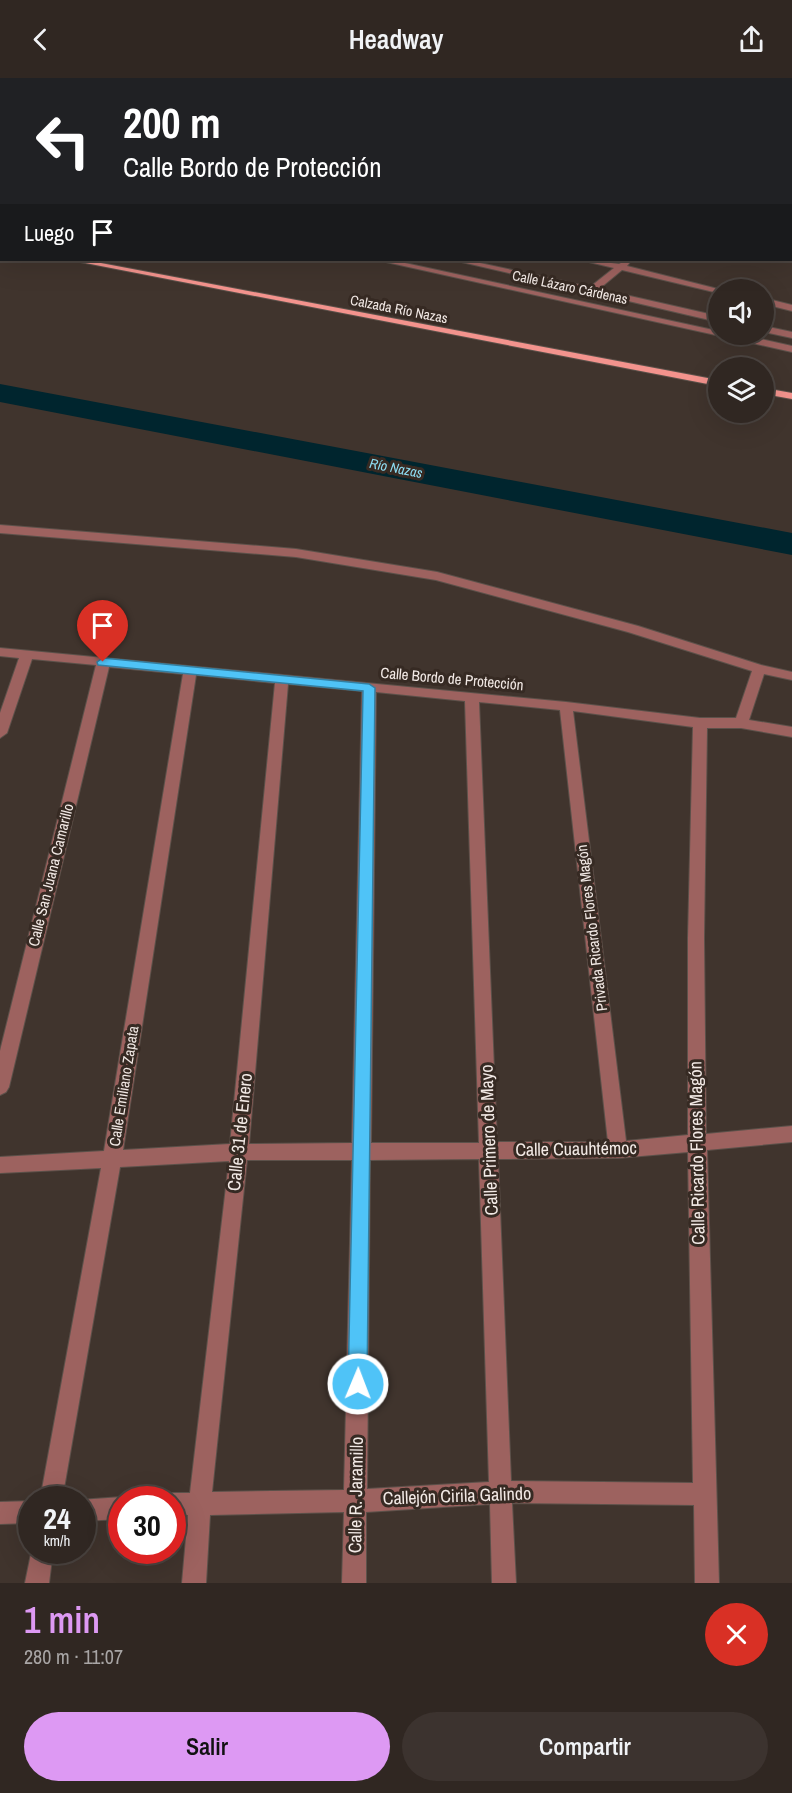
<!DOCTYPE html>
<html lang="es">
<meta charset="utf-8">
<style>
:root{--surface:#302722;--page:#3c332f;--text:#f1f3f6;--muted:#a8a5a5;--line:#4b4440;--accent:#dd99f3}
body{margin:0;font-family:"Archivo Narrow",sans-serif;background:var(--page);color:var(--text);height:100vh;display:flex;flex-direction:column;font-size:22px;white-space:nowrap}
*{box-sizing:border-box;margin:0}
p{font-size:20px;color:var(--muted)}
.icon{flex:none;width:33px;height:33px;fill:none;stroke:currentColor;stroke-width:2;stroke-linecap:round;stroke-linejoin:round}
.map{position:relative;height:1505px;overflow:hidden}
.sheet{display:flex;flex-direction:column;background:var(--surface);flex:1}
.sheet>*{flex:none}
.hud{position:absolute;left:0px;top:0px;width:792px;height:183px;box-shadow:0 6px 24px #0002,0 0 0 2px var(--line);background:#202124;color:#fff;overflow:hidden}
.buttons{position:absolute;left:708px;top:201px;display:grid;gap:12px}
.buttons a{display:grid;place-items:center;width:66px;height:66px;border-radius:50%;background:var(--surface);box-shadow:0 6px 24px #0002,0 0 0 2px var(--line);font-size:30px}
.speed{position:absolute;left:18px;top:1408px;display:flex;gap:12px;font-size:30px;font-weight:700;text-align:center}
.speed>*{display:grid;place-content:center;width:78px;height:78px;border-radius:50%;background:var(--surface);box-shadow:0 6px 24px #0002,0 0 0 2px var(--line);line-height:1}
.speed small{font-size:15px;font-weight:400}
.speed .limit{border:9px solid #d22;background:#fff;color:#111}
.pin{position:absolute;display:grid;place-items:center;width:51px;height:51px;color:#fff;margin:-62px -26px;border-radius:50% 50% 50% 0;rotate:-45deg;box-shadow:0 0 6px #0007}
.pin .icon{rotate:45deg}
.me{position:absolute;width:66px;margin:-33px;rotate:1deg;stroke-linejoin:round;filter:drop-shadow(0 0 4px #0008)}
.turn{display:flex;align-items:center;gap:21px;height:126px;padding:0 24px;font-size:27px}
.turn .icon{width:78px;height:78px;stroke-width:2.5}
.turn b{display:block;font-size:42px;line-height:51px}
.then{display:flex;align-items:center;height:57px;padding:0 24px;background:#0003;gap:12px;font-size:22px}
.round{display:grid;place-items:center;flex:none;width:63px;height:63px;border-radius:32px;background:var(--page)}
.summary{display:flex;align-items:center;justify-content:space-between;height:102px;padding:0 24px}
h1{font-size:36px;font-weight:600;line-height:45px;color:var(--accent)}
.primary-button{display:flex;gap:12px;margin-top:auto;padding:12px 24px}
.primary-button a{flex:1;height:69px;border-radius:36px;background:var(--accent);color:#111;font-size:24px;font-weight:600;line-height:69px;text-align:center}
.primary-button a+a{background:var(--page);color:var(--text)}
header{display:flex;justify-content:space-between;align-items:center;height:78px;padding:0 24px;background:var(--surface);font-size:27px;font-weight:600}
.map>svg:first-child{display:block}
</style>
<header><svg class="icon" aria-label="back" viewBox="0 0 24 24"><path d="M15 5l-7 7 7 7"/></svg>Headway<svg class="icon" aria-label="share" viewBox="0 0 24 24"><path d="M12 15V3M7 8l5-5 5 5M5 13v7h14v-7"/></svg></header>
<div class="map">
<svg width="792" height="1505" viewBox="0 0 792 1505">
<rect width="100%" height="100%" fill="#40342d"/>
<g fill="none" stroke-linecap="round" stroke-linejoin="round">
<path fill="#00252e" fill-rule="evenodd" d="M0 306 792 455V477L0 324Z"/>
<defs>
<path id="street" d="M54 0 66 2H55Z
M107 0H114L106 2Z
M152 0 165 2H153Z
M283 0 296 2H284Z
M353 0H361L352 2Z
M531 0H539L530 2Z
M565 0 577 2H566Z
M721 0H729L720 2Z
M790 20H792V24H790Z
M790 51H792V56H790Z
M0 76H2V80H0Z
M0 95H2V99H0Z
M790 97H792L790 102Z
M790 144H792V150L790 149Z
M790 176H792V182H790Z
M377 182H391L718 253V256H738L792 268V274Z
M453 182H466L590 209 614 190 589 184 588 182 619 186 627 182 630 184 627 188 722 212H718V215L622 192 599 211 718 238V244Z
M764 220 792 227V233L764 226Z
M764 248 792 254V260L764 254Z
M0 447 296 471 437 494 638 548 761 587 792 594V602L764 596 749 642 792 649V659L741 650H707L704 860 706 1056 792 1048V1064L707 1072 719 1505H695L694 1427 512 1425 516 1505H492L490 1426 366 1434V1505H342L344 1434 210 1437 206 1505H182L188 1437H172V1422H162L164 1418 172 1415H190L229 1083 120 1089 62 1422H40L101 1090 0 1095V1079L104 1073 183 596 109 589 9 1009 6 1014 0 1017V973L96 587 32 581 7 655 0 660V635L19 580 0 578V570L566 624 700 640H736L752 593 628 554 436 502 296 479 0 455ZM196 597 275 605 230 1066 123 1072ZM288 606 362 613 352 1065 249 1066ZM376 614 465 623 479 1065H371ZM479 624 560 632 608 1064H497ZM573 633 693 649 688 860V1057L626 1063ZM688 1074 693 1405 511 1403 498 1081 618 1080ZM479 1081 489 1404 367 1411 370 1082ZM247 1082H352L344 1412 212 1414Z
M122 1419 130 1422H122V1441L82 1443V1422H79Z
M32 1423V1445L0 1446V1424Z
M32 1471V1473H53L49 1505H25Z"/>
<path id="secondary" d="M409 0 420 2H410Z
M433 0 444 2H434Z
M790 91H792V95H790Z
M790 106H792V110H790Z"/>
<path id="primary" d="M0 164 2 165V170H0Z
M70 182H85L718 302V308Z
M764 310 792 315V321L764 316Z"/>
</defs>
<use href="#street" stroke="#5c514a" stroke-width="2"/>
<use href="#secondary" stroke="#5c514a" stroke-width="2"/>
<use href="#primary" stroke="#5c514a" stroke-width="2"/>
<use href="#street" fill="#9d625f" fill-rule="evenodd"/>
<use href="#secondary" fill="#d57974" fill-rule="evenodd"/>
<use href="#primary" fill="#f3938d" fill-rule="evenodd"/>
</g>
<path fill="#4fc3f7" stroke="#337fa1" stroke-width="1.5" d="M103 580 369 606 375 610 367 1306 365 1313 358 1315 351 1313 348 1306 363 613 98 587 97 584Z"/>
<g text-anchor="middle" stroke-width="6" stroke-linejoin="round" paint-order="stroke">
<g font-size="14" fill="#f2e9e5" stroke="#362a23">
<text transform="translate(570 209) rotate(12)" y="5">Calle Lázaro Cárdenas</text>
<text transform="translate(399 231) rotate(11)" y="5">Calzada Río Nazas</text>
</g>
<g font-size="14" font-style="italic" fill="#8edff5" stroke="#362a23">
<text transform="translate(396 390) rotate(11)" y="5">Río Nazas</text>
</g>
<g font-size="15" fill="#f2e9e5" stroke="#362a23">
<text transform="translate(452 601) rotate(5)" y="5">Calle Bordo de Protección</text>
<text transform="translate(51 797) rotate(-76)" y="5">Calle San Juana Camarillo</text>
<text transform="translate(592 850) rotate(-97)" y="5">Privada Ricardo Flores Magón</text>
<text transform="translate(124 1008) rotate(-81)" y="5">Calle Emiliano Zapata</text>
</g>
<g font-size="18" fill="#f2e9e5" stroke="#362a23">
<text transform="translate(240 1054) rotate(-84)" y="6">Calle 31 de Enero</text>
<text transform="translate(489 1062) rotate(-92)" y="6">Calle Primero de Mayo</text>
<text transform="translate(576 1071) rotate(-1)" y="6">Calle Cuauhtémoc</text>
<text transform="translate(697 1075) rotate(-91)" y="6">Calle Ricardo Flores Magón</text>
<text transform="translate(356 1417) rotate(-89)" y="6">Calle R. Jaramillo</text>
<text transform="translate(457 1418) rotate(-2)" y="6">Callejón Cirila Galindo</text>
</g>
</g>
</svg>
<div class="buttons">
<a><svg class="icon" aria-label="sound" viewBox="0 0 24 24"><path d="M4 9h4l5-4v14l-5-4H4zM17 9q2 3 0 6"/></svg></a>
<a><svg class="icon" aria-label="layers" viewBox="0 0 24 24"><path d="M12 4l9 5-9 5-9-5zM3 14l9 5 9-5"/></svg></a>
</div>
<div class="speed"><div>24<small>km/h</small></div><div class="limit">30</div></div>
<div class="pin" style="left:103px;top:584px;background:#d93025"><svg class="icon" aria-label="arrive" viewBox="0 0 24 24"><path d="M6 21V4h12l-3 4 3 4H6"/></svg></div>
<svg class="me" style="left:358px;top:1306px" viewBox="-20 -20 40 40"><circle r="17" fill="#4fc3f7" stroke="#fff" stroke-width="3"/><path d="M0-11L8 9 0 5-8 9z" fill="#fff"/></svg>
<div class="hud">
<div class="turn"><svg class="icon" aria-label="left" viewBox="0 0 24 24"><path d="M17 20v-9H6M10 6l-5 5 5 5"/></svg><div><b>200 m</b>Calle Bordo de Protección</div></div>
<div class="then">Luego<svg class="icon" aria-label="arrive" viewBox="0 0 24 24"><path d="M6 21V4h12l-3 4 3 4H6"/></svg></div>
</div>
</div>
<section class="sheet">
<div class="summary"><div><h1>1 min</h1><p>280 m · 11:07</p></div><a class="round" style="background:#d93025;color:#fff"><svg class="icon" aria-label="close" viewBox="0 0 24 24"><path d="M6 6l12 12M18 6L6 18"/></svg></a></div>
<div class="primary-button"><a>Salir</a><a>Compartir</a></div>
</section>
